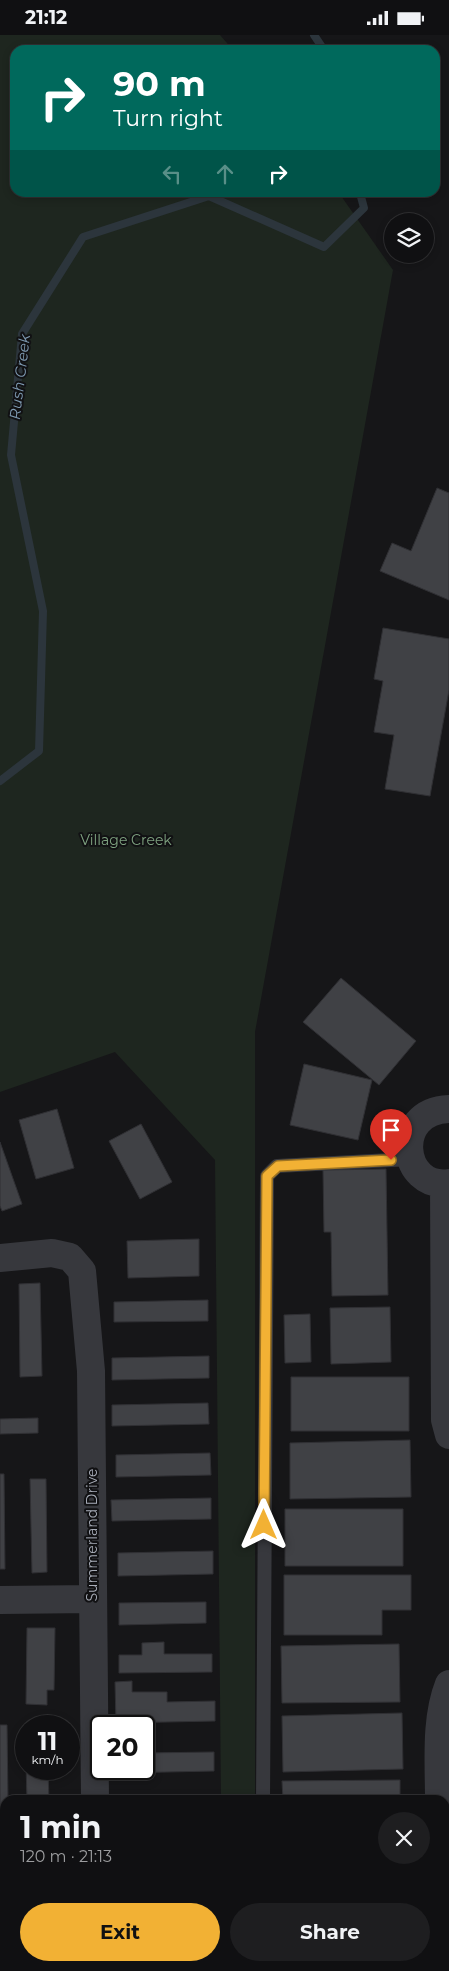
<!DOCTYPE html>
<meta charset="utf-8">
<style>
:root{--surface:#101012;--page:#1e1e20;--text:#f1f3f6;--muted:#9c9d9f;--line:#303032;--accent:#f2b134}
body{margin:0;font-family:Montserrat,sans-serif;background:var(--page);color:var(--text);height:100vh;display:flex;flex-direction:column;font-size:19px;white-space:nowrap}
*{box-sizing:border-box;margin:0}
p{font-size:16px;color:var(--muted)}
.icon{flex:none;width:28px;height:28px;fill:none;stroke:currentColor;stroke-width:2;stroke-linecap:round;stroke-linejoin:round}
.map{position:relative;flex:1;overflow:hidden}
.panel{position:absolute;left:0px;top:1760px;width:450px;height:176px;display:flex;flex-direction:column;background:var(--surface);border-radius:15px 15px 0 0;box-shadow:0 2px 8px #0003,0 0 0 1px var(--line)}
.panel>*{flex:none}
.banner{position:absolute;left:10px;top:10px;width:430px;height:152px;border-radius:15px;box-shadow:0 2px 8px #0003,0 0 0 1px var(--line);background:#00695c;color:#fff;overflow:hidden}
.controls{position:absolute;left:384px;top:178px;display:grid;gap:10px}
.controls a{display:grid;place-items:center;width:50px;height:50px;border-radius:50%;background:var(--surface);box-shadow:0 2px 8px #0003,0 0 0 1px var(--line);font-size:25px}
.speed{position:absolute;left:15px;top:1680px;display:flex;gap:10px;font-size:25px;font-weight:700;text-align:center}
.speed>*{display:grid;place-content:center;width:65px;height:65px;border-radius:50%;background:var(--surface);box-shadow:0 2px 8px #0003,0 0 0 1px var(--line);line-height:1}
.speed small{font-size:12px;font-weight:400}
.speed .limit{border:2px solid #111;border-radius:8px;background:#fff;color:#111}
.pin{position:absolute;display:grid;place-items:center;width:42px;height:42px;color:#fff;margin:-51px -21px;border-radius:50% 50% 50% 0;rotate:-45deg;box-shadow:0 0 5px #0007}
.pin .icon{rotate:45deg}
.me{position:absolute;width:55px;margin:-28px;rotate:0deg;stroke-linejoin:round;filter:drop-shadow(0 0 4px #0008)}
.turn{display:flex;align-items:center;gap:18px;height:105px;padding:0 20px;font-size:22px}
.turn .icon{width:65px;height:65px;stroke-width:2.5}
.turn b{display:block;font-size:35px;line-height:42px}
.lanes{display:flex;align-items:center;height:48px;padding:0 20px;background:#0003;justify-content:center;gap:25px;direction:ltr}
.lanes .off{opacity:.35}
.round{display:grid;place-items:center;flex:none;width:52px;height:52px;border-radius:26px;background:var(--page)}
.head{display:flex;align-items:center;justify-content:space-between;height:85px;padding:0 20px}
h1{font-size:30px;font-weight:700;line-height:38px}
.primary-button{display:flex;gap:10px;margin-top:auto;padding:10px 20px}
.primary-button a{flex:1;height:58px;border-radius:30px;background:var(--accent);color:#111;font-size:20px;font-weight:700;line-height:58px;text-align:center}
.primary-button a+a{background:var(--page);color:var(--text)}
.status{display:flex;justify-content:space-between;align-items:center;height:35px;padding:0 25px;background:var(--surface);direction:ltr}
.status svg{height:14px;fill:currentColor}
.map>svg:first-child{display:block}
</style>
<div class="status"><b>21:12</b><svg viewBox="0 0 49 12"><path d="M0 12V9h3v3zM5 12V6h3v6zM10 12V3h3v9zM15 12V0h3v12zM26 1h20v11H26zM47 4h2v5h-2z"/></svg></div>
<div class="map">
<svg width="449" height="1936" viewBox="0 0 449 1936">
<rect width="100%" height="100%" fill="#161618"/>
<path fill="#1e261f" d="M0 0H220L233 15H15V158H339L393 235 255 997V1765H221L215 1125 115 1017 0 1057Z"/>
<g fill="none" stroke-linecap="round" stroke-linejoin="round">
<path stroke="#2c353c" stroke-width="8" d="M314 0 324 15
M0 746 39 716 43 576 11 420 22 299 83 202 209 161 324 212 364 173 360 158"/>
</g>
<path fill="#404145" stroke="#303034" d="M437 453 449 458V565L380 536 392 508 411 516Z
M383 593 449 604V655L430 761 385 754 394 700 374 697 383 646 374 644Z
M341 943 416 1006 379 1050 303 987Z
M304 1029 372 1045 358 1105 290 1090Z
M57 1074 74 1133 36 1144 19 1085Z
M141 1089 172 1147 140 1164 109 1106Z
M0 1107 22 1169 2 1176 0 1171Z
M386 1134 388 1260 332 1261 331 1197H324L323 1135Z
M199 1204V1241L128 1243 127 1206Z
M40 1248 42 1341 20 1342 19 1249Z
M208 1265V1286L114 1287V1267Z
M390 1272 391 1327 331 1329 330 1273Z
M310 1279 311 1327 285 1328 284 1280Z
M209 1321V1343L112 1345V1323Z
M291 1342H409V1396H291Z
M208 1368 209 1389 112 1391V1370Z
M38 1383V1398L0 1399V1384Z
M410 1405 411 1462 290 1464V1408Z
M210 1418 211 1440 116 1442V1420Z
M0 1439H4L5 1534H0Z
M30 1444H46L47 1537 32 1538Z
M211 1463V1484L112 1486 111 1465Z
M285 1474H403V1531H285Z
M213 1516V1539L118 1541V1518Z
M284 1540H411V1575H382V1600H284Z
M206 1567V1588L119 1590V1568Z
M27 1593H55L54 1655H47V1670L26 1669Z
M164 1607V1619H212V1637L119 1638V1620H142V1608Z
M399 1609 400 1667 282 1668 281 1611Z
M132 1646V1657H167V1667L215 1666V1686L116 1688 115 1647Z
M402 1678 403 1734 283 1737 282 1681Z
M0 1690H7L8 1765H5V1786H0Z
M25 1692 26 1734H48L49 1765H27Z
M214 1717V1736L118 1738V1734H144V1718Z
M400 1745V1765H283L282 1746Z
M215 1761V1765H116V1762Z
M119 1931H217V1934L119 1936Z
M321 1931H382V1936H321Z"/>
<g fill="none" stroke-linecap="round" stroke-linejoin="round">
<path stroke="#37383d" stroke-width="14" d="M263 1765 267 1141 277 1131 410 1124
M265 1931V1936"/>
<path stroke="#37383d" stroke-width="28" d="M449 1074C391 1076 401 1155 449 1148
M444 1149 445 1385 449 1400
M0 1223 52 1218 70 1222 82 1236 91 1336 95 1765
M0 1565 92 1564
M439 1765C439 1727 435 1684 449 1649
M0 1813H5
M97 1931V1936
M437 1936V1931"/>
</g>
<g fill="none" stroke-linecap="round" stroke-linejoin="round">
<defs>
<path id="route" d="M264 1490 267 1141 278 1131 391 1125"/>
</defs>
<use href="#route" stroke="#9d7322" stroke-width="12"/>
<use href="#route" stroke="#f2b134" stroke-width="9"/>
</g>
<g text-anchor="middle" stroke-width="4" stroke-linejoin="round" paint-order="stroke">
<g font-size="14" fill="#7fa381" stroke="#111113">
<text x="126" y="810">Village Creek</text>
</g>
<g font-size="14" fill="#a8adb8" stroke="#111113">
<text transform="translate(92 1500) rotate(-90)" y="5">Summerland Drive</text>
</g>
<g font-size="15" font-style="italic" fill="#7f9bb3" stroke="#111113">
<text transform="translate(20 342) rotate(-83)" y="5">Rush Creek</text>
</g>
</g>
</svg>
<div class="controls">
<a><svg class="icon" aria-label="layers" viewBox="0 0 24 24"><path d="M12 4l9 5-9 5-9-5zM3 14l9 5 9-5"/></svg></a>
</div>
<div class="speed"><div>11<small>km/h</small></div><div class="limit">20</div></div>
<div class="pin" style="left:391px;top:1125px;background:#d93025"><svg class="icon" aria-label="arrive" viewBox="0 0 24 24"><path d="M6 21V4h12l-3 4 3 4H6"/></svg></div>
<svg class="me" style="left:264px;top:1490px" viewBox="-20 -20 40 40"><path d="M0-17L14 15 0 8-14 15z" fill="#f2b134" stroke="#fff" stroke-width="4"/></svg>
<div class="banner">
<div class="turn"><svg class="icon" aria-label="right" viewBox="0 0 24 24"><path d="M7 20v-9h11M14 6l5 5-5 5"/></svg><div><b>90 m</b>Turn right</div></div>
<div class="lanes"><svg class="icon off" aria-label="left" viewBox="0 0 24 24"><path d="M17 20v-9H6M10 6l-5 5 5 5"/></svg><svg class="icon off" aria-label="ahead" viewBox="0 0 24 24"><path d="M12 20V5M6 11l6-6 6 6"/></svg><svg class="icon" aria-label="right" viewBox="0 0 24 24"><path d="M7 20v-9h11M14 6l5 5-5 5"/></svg></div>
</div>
<section class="panel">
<div class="head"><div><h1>1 min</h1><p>120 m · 21:13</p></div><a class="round"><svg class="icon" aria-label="close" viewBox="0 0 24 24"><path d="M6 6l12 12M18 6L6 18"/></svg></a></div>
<div class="primary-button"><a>Exit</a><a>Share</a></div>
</section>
</div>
